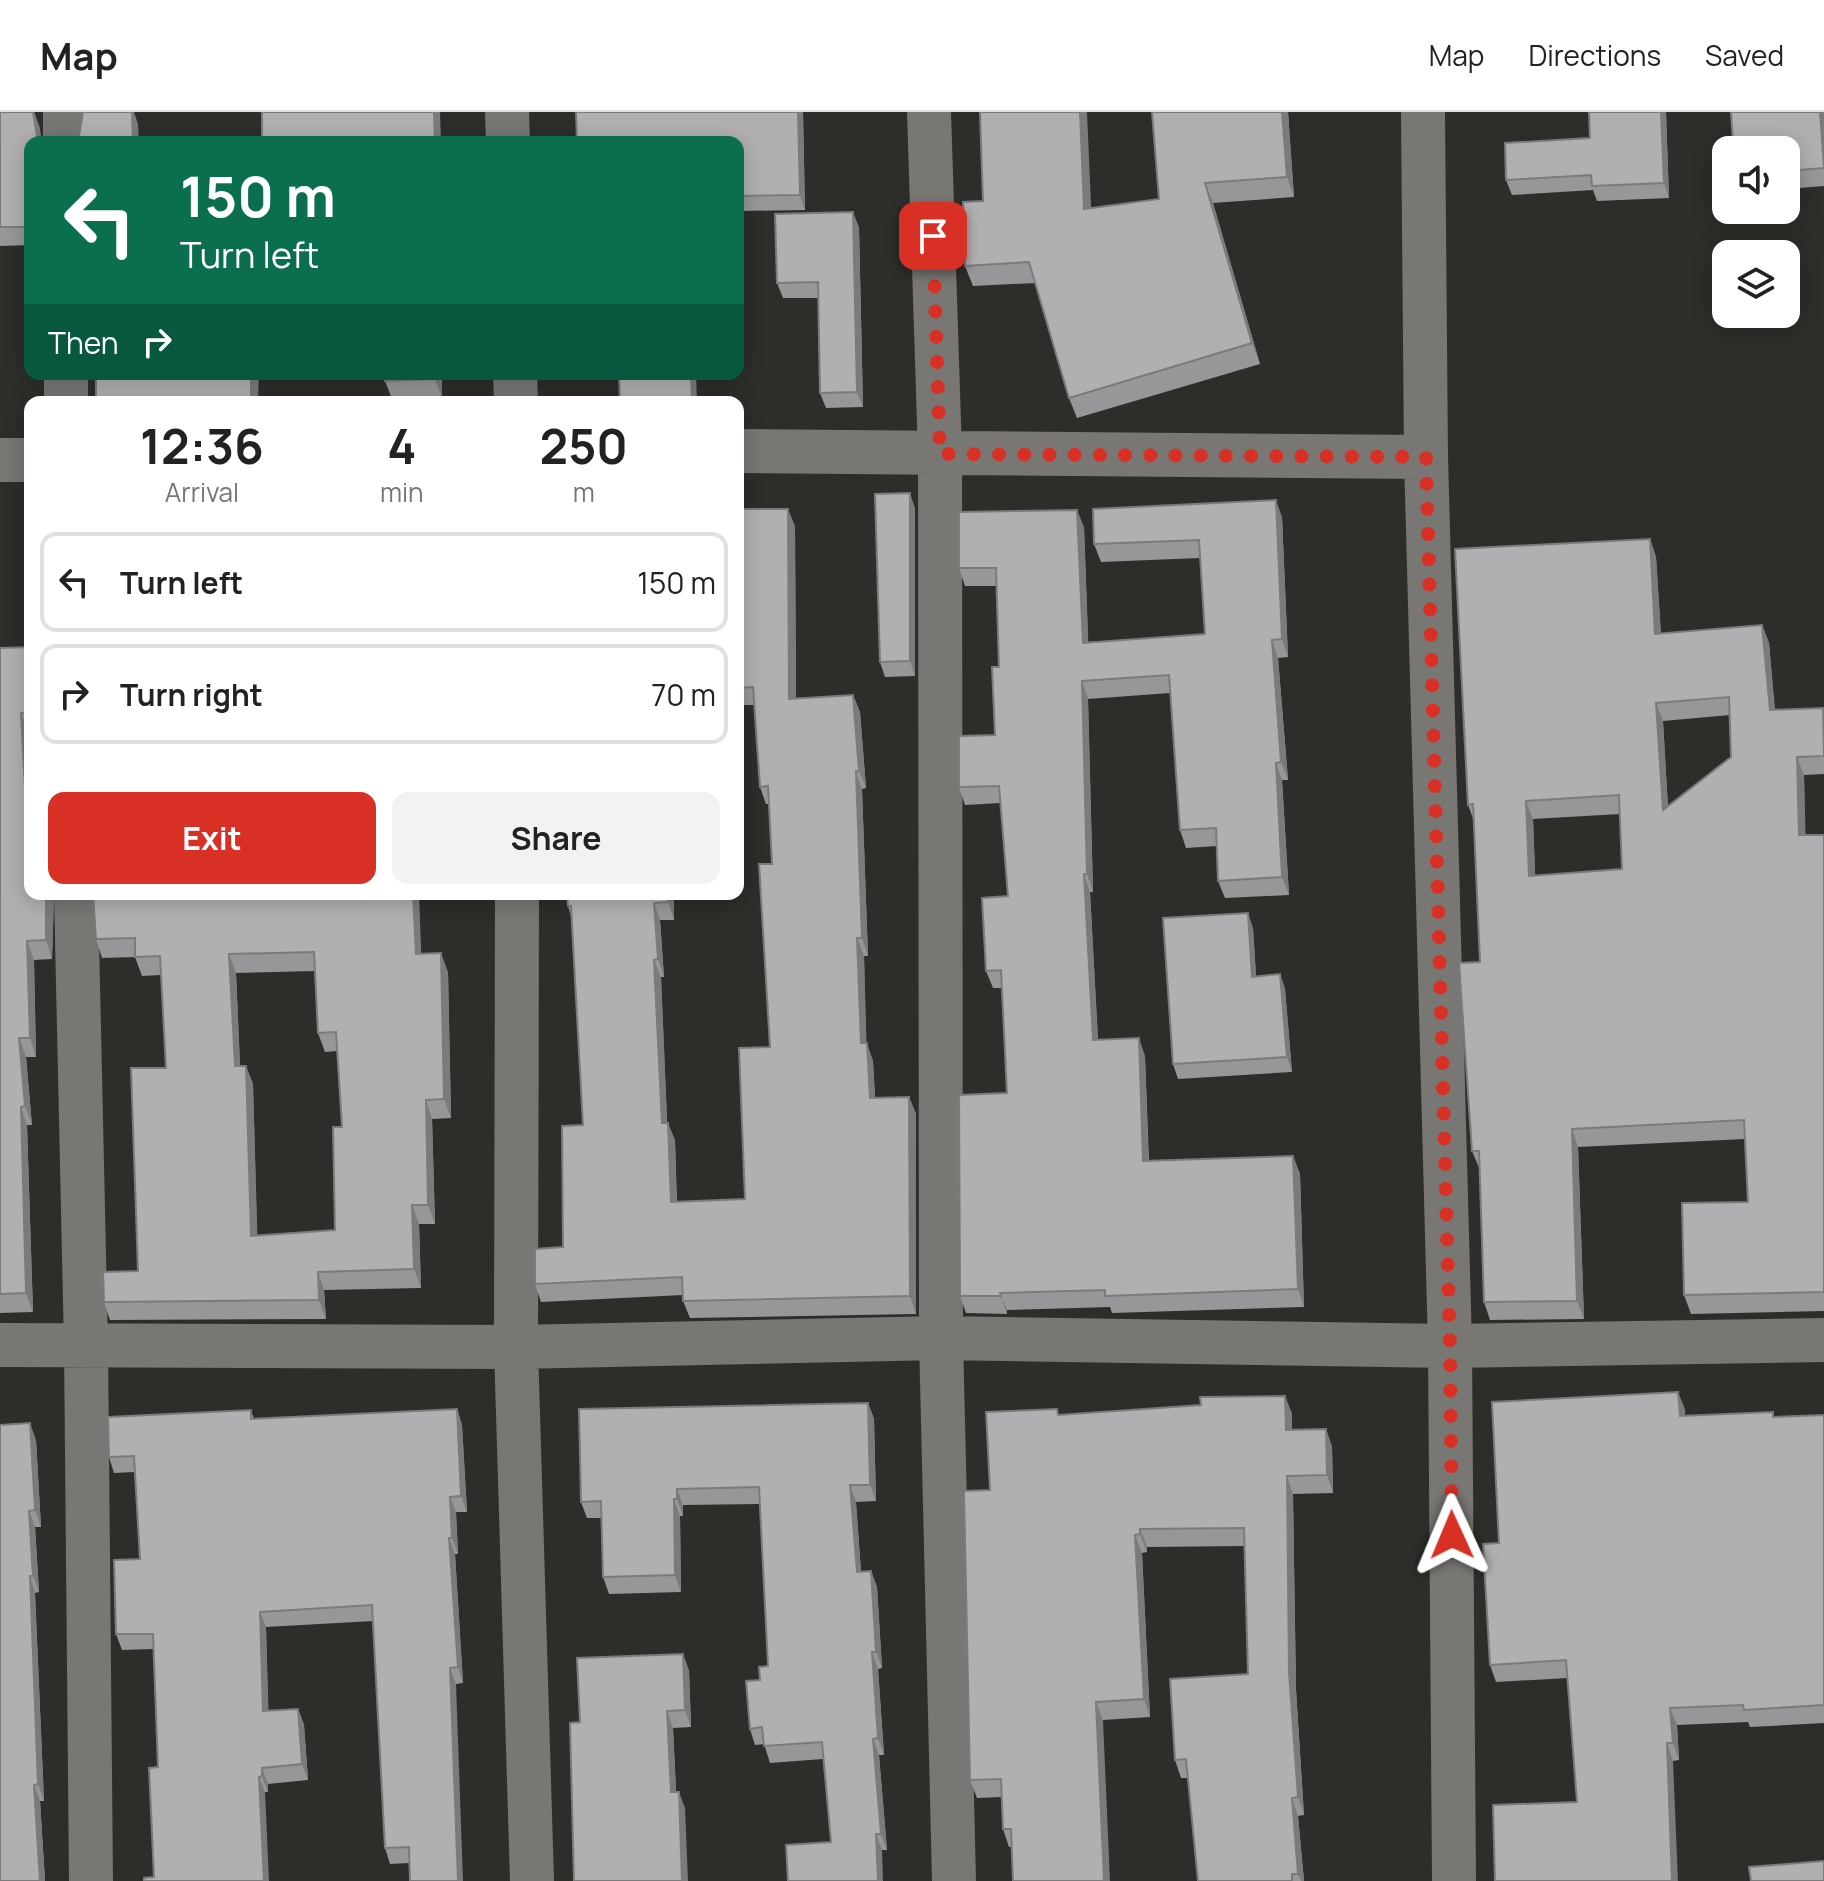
<!DOCTYPE html>
<style>
:root{--surface:#fff;--page:#f2f2f2;--text:#222;--muted:#767676;--line:#e0e0e0;--accent:#d93025}
body{margin:0;font-family:Manrope,sans-serif;background:var(--page);color:var(--text);height:100vh;display:flex;flex-direction:column;font-size:30px;white-space:nowrap}
*{box-sizing:border-box;margin:0}
p{font-size:26px;color:var(--muted)}
.icon{flex:none;width:44px;height:44px;fill:none;stroke:currentColor;stroke-width:2;stroke-linecap:round;stroke-linejoin:round}
.map{position:relative;flex:1;overflow:hidden}
.drawer{position:absolute;left:24px;top:284px;width:720px;height:504px;display:flex;flex-direction:column;background:var(--surface);border-radius:16px;box-shadow:0 4px 20px #0003}
.drawer>*{flex:none}
.hud{position:absolute;left:24px;top:24px;width:720px;height:244px;border-radius:16px;box-shadow:0 4px 20px #0003;background:#0b6e4f;color:#fff;overflow:hidden}
.fabs{position:absolute;left:1712px;top:24px;display:grid;gap:16px}
.fabs a{display:grid;place-items:center;width:88px;height:88px;border-radius:16px;background:var(--surface);box-shadow:0 4px 20px #0003;font-size:40px}
.pin{position:absolute;display:grid;place-items:center;width:68px;height:68px;color:#fff;margin:-34px;border-radius:16px;box-shadow:0 4px 12px #0006}
.me{position:absolute;width:88px;margin:-44px;rotate:359deg;stroke-linejoin:round;filter:drop-shadow(0 0 6px #0008)}
.turn{display:flex;align-items:center;gap:28px;height:168px;padding:0 24px;font-size:36px}
.turn .icon{width:104px;height:104px;stroke-width:2.5}
.turn b{display:block;font-size:56px;line-height:68px}
.then{display:flex;align-items:center;height:76px;padding:0 24px;background:#0003;gap:16px;font-size:30px}
.eta{display:flex;justify-content:space-evenly;align-items:center;height:136px;text-align:center}
.eta b{font-size:48px;font-weight:700;line-height:56px}
.cta{display:flex;gap:16px;margin-top:auto;padding:16px 24px}
.cta a{flex:1;height:92px;border-radius:16px;background:var(--accent);color:#fff;font-size:32px;font-weight:700;line-height:92px;text-align:center}
.cta a+a{background:var(--page);color:var(--text)}
ul{padding:0;list-style:none}
li{display:flex;align-items:center;gap:24px;height:100px;margin:0 16px 12px;padding:0 8px;border:4px solid var(--line);border-radius:16px}
li div{flex:1}
li b{display:block;font-size:30px}
li em{font-style:normal}
header{display:flex;align-items:center;gap:48px;box-sizing:border-box;height:112px;padding:0 40px;background:var(--surface);border-bottom:2px solid var(--line)}
header strong{font-size:38px}
nav{display:flex;gap:44px;margin-inline-start:auto;font-size:28px}
.map>svg:first-child{display:block}
</style>
<header>
<strong>Map</strong>
<nav><a>Map</a><a>Directions</a><a>Saved</a></nav>
</header>
<div class="map">
<svg width="1824" height="1769" viewBox="0 0 1824 1769">
<rect width="100%" height="100%" fill="#2d2d2a"/>
<g fill="none" stroke-linecap="round" stroke-linejoin="round">
<path stroke="#787774" stroke-width="44" d="M65 0V30
M507 0 508 30
M929 0 940 342 941 1226 954 1769
M1423 0 1426 345 1450 1234 1454 1769
M66 262V290
M515 262 516 290
M738 339 1426 345
M0 348H30
M76 782 86 1233 91 1769
M517 782 516 1235 532 1769
M0 1233 516 1235 941 1226 1450 1234 1824 1228"/>
</g>
<path fill="#989699" fill-rule="evenodd" d="M0 0H34L40 17 30 30V133L0 134Z
M803 0 805 98 738 99V30Z
M1152 0H1288L1294 85 1213 91 1260 252 1077 306 1069 286 1036 171 973 174 965 154 983 89 1091 96 1159 87Z
M1666 0 1669 86 1597 89 1593 78 1512 83 1506 68 1590 26Z
M1824 0V74L1786 77V38H1735L1733 31Z
M859 115 863 295 826 296 820 281 818 186H783L777 171Z
M385 262H442V286L392 287 385 269Z
M915 396V564L885 565 880 550Z
M738 397 795 414 796 586 853 583 860 600 866 676 862 677 868 844H864L866 931 873 949 875 986 909 985 916 1002V1202L690 1206 683 1189V1183L541 1190 535 1172 563 1135 583 1013 571 804 568 794 674 782V808H660L664 865H661L667 1011 675 1028 677 1090 745 1087 770 935 772 752 769 692H766L760 675 754 593H738Z
M1282 405 1288 545 1278 546 1288 668H1282L1289 783 1225 786 1218 769 1217 734 1186 736 1180 718 1170 581 1088 587 1093 780H1090L1098 928 1145 944 1149 1049 1293 1044 1300 1062 1304 1195 1112 1201 1110 1195 1007 1198V1202L966 1201 960 1184 1007 981 1002 876H993L986 859 1008 784 1001 691 965 693 959 675 995 623 999 555 996 474H965L959 456 1084 415 1088 530 1205 522 1200 446 1101 450 1094 432Z
M1650 427 1656 445 1661 522 1762 513 1769 531 1775 598 1823 596 1824 598V662L1804 663 1805 723H1824V1199L1691 1202 1684 1183 1748 1090 1745 1027 1578 1035 1584 1207 1490 1208 1484 1190 1480 1058 1472 1039 1480 850 1474 709 1468 693ZM1730 603 1731 645 1668 694 1663 609ZM1620 702 1622 757 1535 764 1533 707Z
M30 535V619L28 620 30 660V782H54L52 847 34 848 36 945H26L32 1013H27L33 1200 0 1201V536Z
M93 782 422 842 448 860 451 1006 432 1007 435 1112H419L421 1176 324 1178 326 1207 110 1208 104 1190 138 1159 166 956 161 863 142 864 135 845 102 846 96 827ZM315 859 318 921 325 940 337 939 342 1015 335 1118 257 1124 253 972 246 954H240L236 861Z
M1253 816 1256 864 1280 862 1285 877 1292 960 1178 967 1173 952Z
M1285 1284 1292 1302V1318L1326 1317 1332 1335 1333 1381 1293 1382 1296 1578 1304 1703 1298 1704 1304 1769H1198L1188 1666H1181L1175 1648 1248 1562 1245 1434 1147 1435V1440L1142 1441 1150 1605 1103 1608 1011 1735H1009L1003 1717 1001 1685 977 1686 970 1668 990 1378 1060 1303 1201 1293Z
M868 1291 874 1307 876 1389 856 1390 861 1459H871L877 1475 882 1556 878 1557 884 1643H879L887 1738H882L831 1730 823 1647 770 1651 764 1632 755 1633 750 1617 760 1568 768 1554 760 1392 683 1393V1404H680L681 1480 609 1482 603 1465 602 1406H587L581 1390Z
M457 1297 462 1313 467 1400H456L458 1442H455L463 1571 456 1572 409 1751 390 1752 385 1736 373 1509 266 1515 268 1599 298 1597 304 1613 308 1668 268 1672V1680H265L154 1765 158 1655 153 1537 122 1538 116 1522 140 1447 135 1360 114 1361 109 1345 251 1298 254 1307Z
M1685 1297V1304L1775 1305 1824 1303V1611L1750 1615 1748 1610 1677 1613 1679 1648 1673 1649 1577 1690 1568 1566 1496 1570 1490 1553Z
M0 1313 36 1328 41 1415H35L39 1480 35 1481 44 1689H40L45 1769H0Z
M689 1558 691 1615 673 1616 676 1680 685 1696 580 1610Z"/>
<path fill="#7c7a7d" d="M34 0 40 17 42 30 37 24Z
M132 0H134L138 12 139 30H133Z
M434 0H440L441 30H435Z
M798 0H803L805 98 800 83Z
M1080 0H1087L1092 117 1084 97Z
M1282 0H1288L1294 85 1287 65Z
M1661 0H1666L1669 86 1664 71Z
M1820 0H1824V56Z
M1205 71 1213 91 1260 252 1252 231Z
M853 100 859 115 863 295 857 280Z
M251 262H259L258 290H251Z
M435 262H442V286L435 267Z
M691 262H696L697 290H692Z
M910 381 915 396V564L910 549Z
M1276 388 1282 405 1288 545 1282 527Z
M788 397 795 414 796 604 789 587Z
M1077 398 1084 415 1089 548 1083 531Z
M1650 427 1656 445 1662 540 1655 522Z
M1762 513 1769 531 1776 616 1770 598Z
M1272 528 1278 546 1288 668 1281 650Z
M1082 569 1088 587 1093 780 1087 762Z
M853 583 860 600 866 676 859 659Z
M1656 591 1663 609 1669 717 1663 698Z
M21 601 28 620 30 660V737L28 731Z
M1797 645 1804 663 1806 742 1799 723Z
M1276 651 1282 668 1289 783 1282 765Z
M856 659 862 677 868 844 862 826Z
M1526 689 1533 707 1536 782 1529 764Z
M1084 762 1090 780 1099 946 1093 928Z
M46 782H54L52 847 46 828Z
M413 782H419L422 861 416 842Z
M668 782H674V808L668 790Z
M654 791 660 808 664 865 658 847Z
M1248 801 1253 816 1257 880 1252 865Z
M857 826 864 844 867 949 861 931Z
M27 829 34 848 36 945 30 926Z
M441 841 448 860 451 1006 444 987Z
M229 842 236 861 241 973 235 954Z
M654 848 661 865 668 1028 662 1011Z
M1280 862 1285 877 1292 960 1287 945Z
M19 926 26 945 32 1013 25 994Z
M1139 926 1145 944 1149 1066 1143 1049Z
M867 931 873 949 876 1003 870 986Z
M246 954 253 972 258 1143 251 1124Z
M909 985 916 1002V1202L910 1184Z
M426 988 432 1007 435 1112 428 1093Z
M21 995 27 1013 33 1200 26 1181Z
M668 1011 675 1028 677 1108 671 1090Z
M1572 1017 1578 1035 1584 1207 1577 1189Z
M1293 1044 1300 1062 1304 1195 1298 1177Z
M412 1093 419 1112 421 1176 414 1157Z
M318 1160 324 1178 326 1207 319 1188Z
M1000 1181 1007 1198V1202Z
M1678 1280 1685 1297 1686 1321 1680 1304Z
M1285 1284 1292 1302V1336L1286 1318Z
M868 1291 874 1307 876 1389 870 1373Z
M457 1297 462 1313 467 1400 461 1384Z
M30 1311 36 1328 41 1415 35 1398Z
M1326 1317 1332 1335 1333 1381 1327 1363Z
M1287 1364 1293 1382 1296 1578 1304 1703 1298 1685 1289 1560Z
M850 1373 856 1390 862 1476 857 1460Z
M677 1377 683 1393V1404L677 1387Z
M450 1385 456 1400 458 1442 452 1426Z
M674 1387 680 1404 681 1480 675 1463Z
M29 1399 35 1415 39 1480 33 1464Z
M1140 1417 1147 1435V1440L1140 1422Z
M1135 1423 1142 1441 1150 1605 1144 1587Z
M449 1426 455 1442 463 1571 458 1555Z
M871 1459 877 1475 882 1556 876 1540Z
M30 1464 35 1481 44 1689 38 1672Z
M260 1500 266 1515 269 1615 263 1599Z
M872 1540 878 1557 884 1643 878 1626Z
M683 1542 689 1558 691 1615 685 1598Z
M450 1556 456 1572 463 1769H458Z
M1096 1590 1103 1608 1110 1769H1104Z
M1670 1596 1677 1613 1679 1648 1673 1631Z
M298 1597 304 1613 308 1668 302 1652Z
M667 1599 673 1616 677 1696 671 1680Z
M873 1627 879 1643 887 1738 881 1722Z
M1667 1631 1673 1649 1678 1769H1672Z
M262 1656 268 1672V1680L262 1664Z
M259 1665 265 1680 269 1769H264Z
M34 1673 40 1689 45 1769H40Z
M679 1680 685 1696 688 1769H682Z
M1292 1686 1298 1704 1304 1769H1301L1298 1762Z
M876 1722 882 1738 883 1769H878Z"/>
<path fill="#b1afb2" stroke="#7c7a7d" stroke-width="2" fill-rule="evenodd" d="M0 0H33L37 24 43 30H30V115H0Z
M83 0H132L133 30H73L79 24Z
M262 0H434L435 30H262Z
M576 0H798L800 83 738 84V30H577Z
M980 0H1080L1084 97 1159 87 1152 0H1282L1287 65 1205 71 1252 231 1069 286 1029 150 965 154 963 90 983 89Z
M1589 0H1661L1664 71 1592 74 1591 63 1506 68 1505 31 1590 26Z
M1731 0H1820L1824 56 1786 59V38H1749V30L1733 31Z
M853 100 857 280 820 281 818 170 777 171 775 102Z
M96 262H251V290H96Z
M385 262H435V267L385 269Z
M619 262H691L692 290H620Z
M910 381V549L880 550 875 382Z
M1276 388 1282 527 1272 528 1281 650 1276 651 1282 765 1218 769 1216 716 1180 718 1169 563 1082 569 1087 762H1084L1093 928 1139 926 1143 1049 1293 1044 1298 1177 1105 1184V1178L1000 1181 1001 1184H960L959 983 1007 981 1001 858 986 859 982 786 1008 784 999 674 959 675V624L995 623 992 555H999L996 456H959V400L1077 398 1083 531 1205 522 1199 428 1094 432 1093 397Z
M738 397H788L789 587 853 583 859 659H856L862 826H857L861 931H867L870 986 909 985 910 1184 683 1189 682 1165 535 1172V1137L563 1135 562 1014 583 1013 571 794H568L567 782H668V790L654 791 658 847 654 848 662 1011H668L671 1090 745 1087 739 936 770 935 759 752H772L768 674 760 675 753 575 738 576Z
M1650 427 1655 522 1762 513 1770 598 1823 596 1824 644 1797 645 1799 723H1824V1180L1684 1183 1682 1091 1748 1090 1744 1008 1572 1017 1577 1189 1484 1190 1479 1039H1472L1459 851 1480 850 1473 692 1468 693 1455 437ZM1729 585 1731 645 1663 698 1656 591ZM1619 683 1622 757 1529 764 1526 689Z
M30 535V600L21 601 28 731H30V782H46V828L27 829 30 926H19L25 994 21 995 26 1181 0 1182V536Z
M93 782H413L416 842 441 841 444 987 426 988 428 1093H412L414 1157 318 1160 319 1188 104 1190 103 1160 138 1159 131 956H166L160 844 135 845V826L96 827ZM314 840 318 921 336 920 342 1015H333L335 1118 251 1124 246 954H235L229 842Z
M1248 801 1252 865 1280 862 1287 945 1173 952 1163 806Z
M1678 1280 1680 1304 1773 1300V1305L1824 1303V1593L1744 1598 1743 1593 1670 1596 1673 1631H1667L1672 1769H1495L1493 1693 1577 1690 1566 1548 1490 1553 1483 1432 1499 1431 1492 1290Z
M1285 1284 1286 1318 1326 1317 1327 1363 1287 1364 1289 1560 1298 1685 1292 1686 1298 1762H1292V1769H1198L1186 1647 1175 1648 1170 1567 1248 1562 1244 1416 1140 1417V1422L1135 1423 1144 1587 1096 1590 1104 1769H1013L1011 1717H1003L1001 1667 970 1668 964 1379 990 1378 986 1300 1057 1297 1058 1303 1201 1293 1200 1285Z
M868 1291 870 1373H850L857 1460 871 1459 876 1540H872L878 1626 873 1627 881 1722H876L878 1769H788L786 1733 831 1730 822 1630 764 1634 762 1615 750 1617 746 1569 760 1568 759 1555 768 1554 759 1375 677 1377V1387H674L675 1463 603 1465 601 1389 581 1390 579 1297Z
M457 1297 461 1384 450 1385 452 1426H449L458 1555 450 1556 458 1769H410L409 1735 385 1736 372 1493 260 1500 263 1599 298 1597 302 1652 262 1656V1664L259 1665 264 1769H144V1766L154 1765 149 1656 158 1655 153 1522H116L114 1448 140 1447 134 1344 109 1345 108 1305 251 1298V1307Z
M30 1311 35 1398 29 1399 33 1464H30L38 1672 34 1673 40 1769H0V1313Z
M683 1542 685 1598 667 1599 671 1680H679L682 1769H574L570 1611 580 1610 577 1546Z
M1824 1749V1769H1751L1749 1755Z"/>
<g fill="none" stroke-linecap="round" stroke-linejoin="round">
<path stroke="#d93025" stroke-width="14" stroke-dasharray="0 25.2" d="M933 124 940 342 1426 345 1450 1234 1452 1423"/>
</g>
</svg>
<div class="fabs">
<a><svg class="icon" aria-label="sound" viewBox="0 0 24 24"><path d="M4 9h4l5-4v14l-5-4H4zM17 9q2 3 0 6"/></svg></a>
<a><svg class="icon" aria-label="layers" viewBox="0 0 24 24"><path d="M12 4l9 5-9 5-9-5zM3 14l9 5 9-5"/></svg></a>
</div>
<div class="pin" style="left:933px;top:124px;background:#d93025"><svg class="icon" aria-label="arrive" viewBox="0 0 24 24"><path d="M6 21V4h12l-3 4 3 4H6"/></svg></div>
<svg class="me" style="left:1452px;top:1423px" viewBox="-20 -20 40 40"><path d="M0-17L14 15 0 8-14 15z" fill="#d93025" stroke="#fff" stroke-width="4"/></svg>
<div class="hud">
<div class="turn"><svg class="icon" aria-label="left" viewBox="0 0 24 24"><path d="M17 20v-9H6M10 6l-5 5 5 5"/></svg><div><b>150 m</b>Turn left</div></div>
<div class="then">Then<svg class="icon" aria-label="right" viewBox="0 0 24 24"><path d="M7 20v-9h11M14 6l5 5-5 5"/></svg></div>
</div>
<section class="drawer">
<div class="eta">
<div><b>12:36</b><p>Arrival</p></div>
<div><b>4</b><p>min</p></div>
<div><b>250</b><p>m</p></div>
</div>
<ul>
<li><svg class="icon" aria-label="left" viewBox="0 0 24 24"><path d="M17 20v-9H6M10 6l-5 5 5 5"/></svg><div><b>Turn left</b></div><em>150 m</em></li>
<li><svg class="icon" aria-label="right" viewBox="0 0 24 24"><path d="M7 20v-9h11M14 6l5 5-5 5"/></svg><div><b>Turn right</b></div><em>70 m</em></li>
</ul>
<div class="cta"><a>Exit</a><a>Share</a></div>
</section>
</div>
